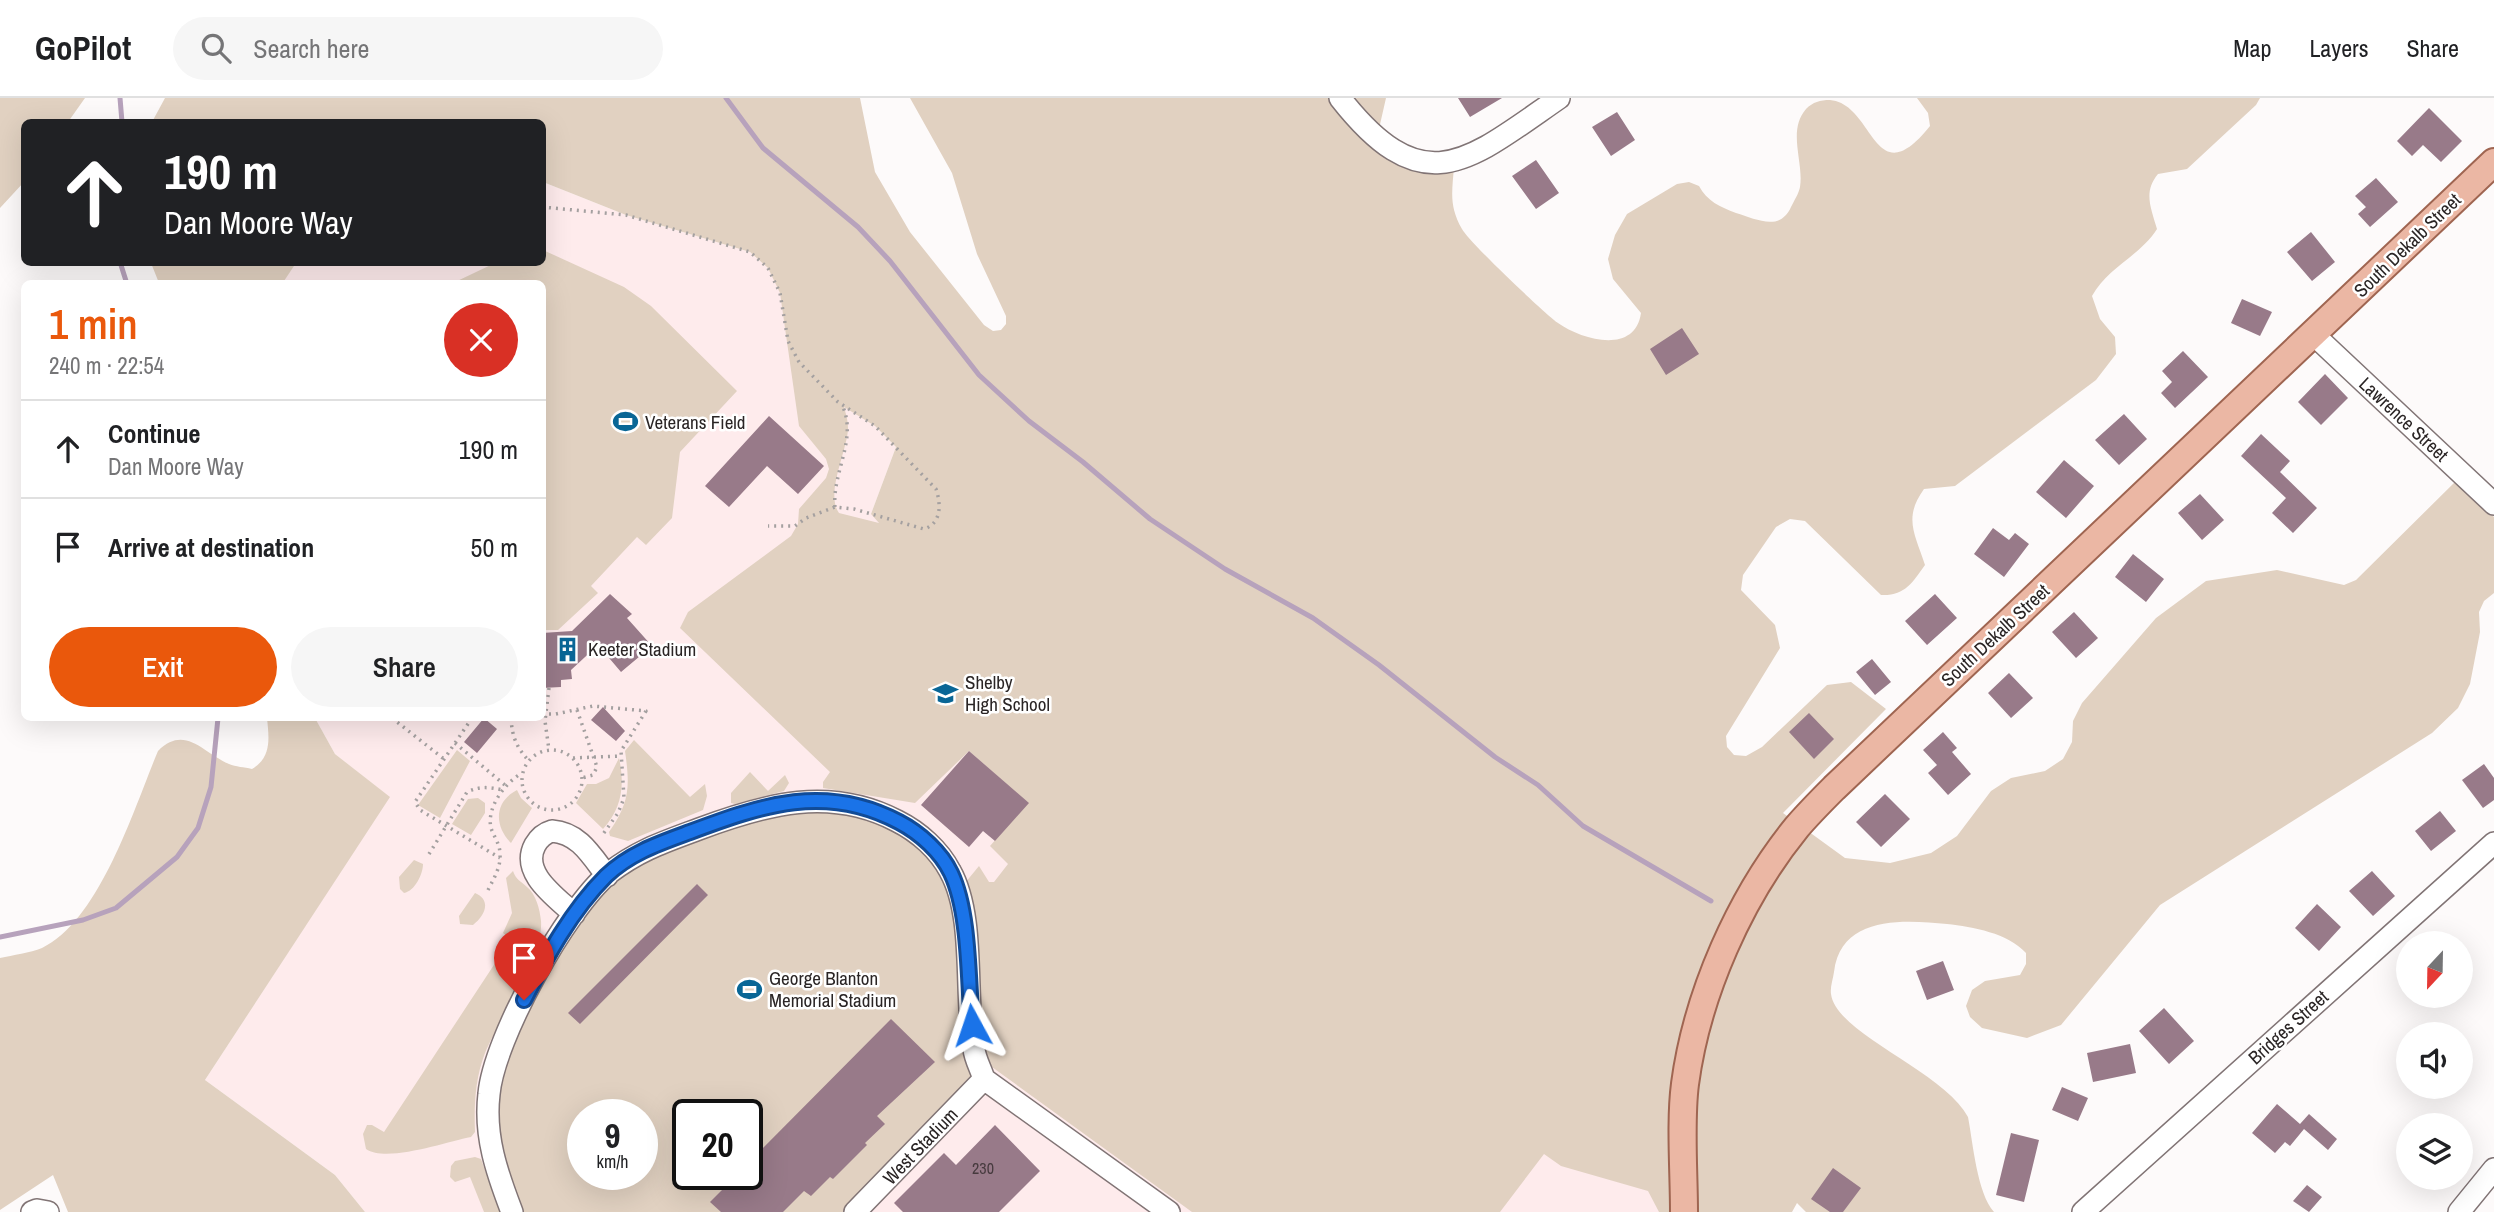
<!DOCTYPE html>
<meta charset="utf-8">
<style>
:root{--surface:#fff;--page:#f6f6f6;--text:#202124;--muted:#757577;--line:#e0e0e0;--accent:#ea580c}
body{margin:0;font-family:"Archivo Narrow",sans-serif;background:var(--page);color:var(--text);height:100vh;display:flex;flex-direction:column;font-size:26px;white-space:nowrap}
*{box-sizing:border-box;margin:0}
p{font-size:23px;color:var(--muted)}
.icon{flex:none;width:38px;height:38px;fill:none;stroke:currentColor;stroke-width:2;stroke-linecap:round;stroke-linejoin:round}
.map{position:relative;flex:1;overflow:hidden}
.panel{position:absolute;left:21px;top:182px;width:525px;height:441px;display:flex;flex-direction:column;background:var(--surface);border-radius:10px;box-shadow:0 7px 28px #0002}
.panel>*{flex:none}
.top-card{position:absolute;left:21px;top:21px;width:525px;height:147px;border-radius:10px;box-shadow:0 7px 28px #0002;background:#202124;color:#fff;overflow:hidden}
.needle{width:46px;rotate:202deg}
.fabs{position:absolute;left:2396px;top:833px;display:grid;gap:14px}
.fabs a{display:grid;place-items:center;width:77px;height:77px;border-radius:50%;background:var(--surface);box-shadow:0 7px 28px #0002;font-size:35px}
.speed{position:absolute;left:567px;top:1001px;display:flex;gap:14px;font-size:35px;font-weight:700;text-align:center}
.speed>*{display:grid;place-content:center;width:91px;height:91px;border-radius:50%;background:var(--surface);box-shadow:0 7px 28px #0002;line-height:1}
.speed small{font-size:18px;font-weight:400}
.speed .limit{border:4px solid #111;border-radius:10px;background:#fff;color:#111}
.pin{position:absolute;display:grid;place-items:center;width:60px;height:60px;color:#fff;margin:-72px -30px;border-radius:50% 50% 50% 0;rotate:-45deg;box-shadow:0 0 7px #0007}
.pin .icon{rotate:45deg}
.me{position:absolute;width:77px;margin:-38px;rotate:355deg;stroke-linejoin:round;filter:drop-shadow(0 0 5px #0008)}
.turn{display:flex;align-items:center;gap:24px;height:147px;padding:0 28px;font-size:32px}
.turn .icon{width:91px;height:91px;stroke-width:2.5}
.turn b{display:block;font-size:49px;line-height:60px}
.round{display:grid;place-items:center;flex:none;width:74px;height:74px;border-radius:37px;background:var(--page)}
.headline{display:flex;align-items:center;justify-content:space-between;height:119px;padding:0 28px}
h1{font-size:42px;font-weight:600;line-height:52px;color:var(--accent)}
.button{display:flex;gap:14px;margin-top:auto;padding:14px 28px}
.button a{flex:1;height:80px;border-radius:42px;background:var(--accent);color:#fff;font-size:28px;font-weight:600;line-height:80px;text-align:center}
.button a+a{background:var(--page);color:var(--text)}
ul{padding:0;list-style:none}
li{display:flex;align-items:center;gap:21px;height:98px;padding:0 28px;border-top:2px solid var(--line)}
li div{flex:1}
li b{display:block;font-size:26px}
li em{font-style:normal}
header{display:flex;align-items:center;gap:42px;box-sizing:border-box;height:98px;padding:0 35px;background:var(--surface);border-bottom:2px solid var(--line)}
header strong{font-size:33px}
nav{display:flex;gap:38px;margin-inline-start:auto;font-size:24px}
.search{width:490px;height:63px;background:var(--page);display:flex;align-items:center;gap:18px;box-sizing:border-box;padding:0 24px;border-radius:38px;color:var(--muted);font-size:26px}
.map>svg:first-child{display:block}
</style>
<header>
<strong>GoPilot</strong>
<div class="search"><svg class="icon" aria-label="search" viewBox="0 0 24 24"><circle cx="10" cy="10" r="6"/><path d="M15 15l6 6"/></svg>Search here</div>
<nav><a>Map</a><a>Layers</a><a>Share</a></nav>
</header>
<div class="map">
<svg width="2494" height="1114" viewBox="0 0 2494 1114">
<rect width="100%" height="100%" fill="#fdfafa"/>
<path fill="#feebec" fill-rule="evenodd" d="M543 84 626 117 750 154 768 170 852 313 875 328 896 349 871 416 1318 571 1662 1114H365L335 1077 205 982 389 699 335 656 315 620H542V186L282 185 296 165 542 164ZM583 1017H642V1076H583ZM688 1017H747V1076H688Z"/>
<path fill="#e1d1c1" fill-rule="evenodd" d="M0 0H85L68 24H24V84L0 110Z
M165 0H860L875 74 910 134 984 227 993 233 1001 232 1006 226V218L977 156 952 75 910 0H1386L1376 44 1454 69C1452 94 1449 108 1462 131 1468 143 1545 216 1558 225 1582 242 1635 257 1641 215L1613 181 1608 161 1615 137 1627 116 1677 86 1689 84 1699 88C1707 103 1720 109 1736 115 1756 121 1780 134 1791 109 1794 103 1799 95 1800 89 1804 64 1787 33 1806 11 1813 4 1820 2 1830 2 1875 6 1873 99 1930 28L1928 15 1917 0H2260L2256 7 2187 71 2158 76C2143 94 2151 110 2157 131 2140 158 2108 169 2092 198L2100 221 2115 239 2116 256 2096 282 1955 388 1924 391C1903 420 1915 436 1925 467 1912 485 1905 498 1881 497L1805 423 1790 421 1776 429 1743 477 1741 492 1775 527 1780 550 1726 638 1727 649 1734 657 1746 658 1762 649 1827 587 1851 584 1886 611 1783 715 1845 760 1890 765 1931 755 1957 738 1991 693 2011 680 2045 673 2063 661 2072 644 2073 623 2082 605 2156 520 2206 483 2277 472 2344 487 2356 482 2457 382 2494 419V495L2484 503 2479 514 2480 534 2470 586 2458 610 2432 635 2160 807 2061 927 2027 940 1982 930 1970 919 1966 908 1972 892 1985 883 2020 877 2026 866V855C2008 835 1973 829 1947 826 1904 822 1841 817 1834 874 1833 881 1830 889 1831 896 1836 936 1944 973 1968 1019 1973 1045 1977 1095 1994 1114H1806L1797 1105 1792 1114H1659L1648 1093 1561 1068 1544 1056 1500 1114H1192L1003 977 992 969 985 957 975 835 965 785 979 768 989 784H994L1008 766 990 748 1028 705 969 653 915 705 823 690V684L830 674 680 530 688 514 791 438 798 426 799 411 826 380 829 371 826 361 799 328 780 195 768 170 750 154 626 117 543 84 542 24H152ZM844 309 875 328 896 349 871 416 879 425 839 415C825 396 847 353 848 331 848 322 846 316 844 309Z
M543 152 624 189 651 208 737 293 680 354 672 420 646 447 637 439 591 488 598 495 558 532H543L542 186 453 185 495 165 542 164Z
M151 165V164L296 165 282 186 159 185Z
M267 620H315L335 656 390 699 205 982 335 1077 365 1114H68L53 1077 0 1112V860C13 857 30 855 42 850 100 822 134 710 158 653 185 626 203 655 229 666 236 669 244 669 252 671 272 659 269 640 267 620Z
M634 642 690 699 705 686 707 698 703 712 628 743 610 738 609 734C630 704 630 688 625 653Z
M457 652 470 663 440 720 418 707Z
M619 660C625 687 622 710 603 731L576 705 587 686H596L609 680Z
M750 674 768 693 785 677 789 685 784 693 735 706 731 705V695Z
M517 692 521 700 532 710 511 745C494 728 494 704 517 692Z
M478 700 485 705V715L471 737 452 726 468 701Z
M764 709 873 710 950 773 984 981 855 1114H512L489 995 513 923 607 778ZM583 1017H642V1076H583ZM688 1017H747V1076H688Z
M414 762 423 766C423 776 415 793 404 795L400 791 399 779Z
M513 773C516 782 521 783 527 789 536 796 540 812 541 823 544 855 499 921 485 955 475 981 474 1007 475 1034L471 1039C445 1044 387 1065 366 1051L363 1036 367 1027H372L384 1034 511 841 503 835 512 815 506 780Z
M475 795C492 802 485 818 473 827L460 826 459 818Z
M475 1059 481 1061 500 1114H484L470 1079 455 1084 450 1079 451 1068 455 1063Z"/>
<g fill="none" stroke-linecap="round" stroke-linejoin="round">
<path stroke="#b7a2bc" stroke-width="5" d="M120 0 122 24
M726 0 763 50 858 129 890 163 979 277 1029 323 1083 364 1150 421 1225 471 1313 520 1379 567 1495 659 1538 687 1583 728 1711 803
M120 164 127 186
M0 839 83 822 116 810 177 759 198 730 211 689 218 620"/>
</g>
<path fill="#987a89" d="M1458 0H1502L1470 19Z
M2429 10 2462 43 2441 64 2423 47 2412 58 2397 43Z
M1617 14 1635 42 1611 58 1592 29Z
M1536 62 1559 95 1536 111 1512 78Z
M2376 80 2398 104 2370 129 2358 116 2366 109 2355 98Z
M2311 134 2335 164 2312 183 2287 154Z
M2242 201 2272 214 2260 238 2231 225Z
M1682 230 1699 256 1666 277 1650 251Z
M2183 253 2208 279 2175 310 2161 295 2172 284 2162 273Z
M2325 276 2348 300 2321 327 2298 304Z
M2124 316 2147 341 2119 367 2095 342Z
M769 318 824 368 798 396 767 368 729 409 705 388Z
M2261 336 2290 363 2280 374 2317 410 2293 435 2272 415 2286 400 2241 358Z
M2064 362 2094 388 2066 420 2036 394Z
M2200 396 2224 422 2202 442 2178 415Z
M1993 430 2009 442 2015 435 2029 446 2004 479 1974 456Z
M2133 456 2164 481 2146 504 2115 479Z
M610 496 632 516 627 520 652 548 621 574 598 547 571 572 572 581 561 582V589L542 590V535L572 533Z
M1935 496 1957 520 1927 547 1905 523Z
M2074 514 2098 540 2076 560 2052 534Z
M1872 561 1891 584 1875 597 1856 574Z
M2009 575 2033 600 2011 620 1988 595Z
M603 609 625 633 616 643 591 622Z
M1809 615 1834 641 1814 661 1789 634Z
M484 620 497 631 477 655 464 644Z
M1943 634 1957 650 1952 654 1971 676 1948 697 1928 675 1937 667 1923 652Z
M969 653 1029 705 995 743 983 733 969 749 921 707Z
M2484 666 2494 680V702L2483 710 2462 682Z
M1885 696 1910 721 1881 749 1856 724Z
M2440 713 2456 733 2431 753 2415 733Z
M2372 773 2395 798 2373 818 2349 793Z
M697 786 708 797 580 926 568 915Z
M2317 806 2341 829 2319 853 2295 830Z
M1943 863 1954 892 1927 902 1916 873Z
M2164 910 2194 943 2169 966 2139 933Z
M891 921 935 964 877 1018 885 1026 865 1045 867 1047 833 1081 830 1079 811 1098 804 1093 783 1114H721L710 1104 738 1076H747V1066Z
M2130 946 2136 975 2093 984 2087 955Z
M2062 989 2088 1000 2078 1023 2052 1012Z
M2277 1006 2300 1026 2309 1016 2337 1041 2328 1052 2304 1031 2290 1048 2285 1044 2275 1055 2252 1035Z
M995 1027 1040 1073 999 1114H903L894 1105 944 1055 956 1067Z
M2011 1035 2039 1042 2024 1104 1996 1097Z
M1833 1070 1861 1090 1843 1114H1830L1811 1101Z
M2307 1087 2322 1099 2309 1114 2293 1103Z"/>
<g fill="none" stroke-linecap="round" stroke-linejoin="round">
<defs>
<path id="minor" d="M1340 0C1424 107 1468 63 1559 0
M2313 236 2494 406
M574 816C556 799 520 775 535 747 539 740 545 735 552 733 579 735 591 757 607 778
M32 1114 37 1112 48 1114
M512 1114C497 1075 484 1038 489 996 494 940 566 811 609 775 639 752 664 744 699 731 766 706 830 688 897 723 919 734 939 752 950 773 976 819 964 899 974 951 975 961 981 971 984 981L1169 1114
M855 1114 984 981
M2083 1114 2494 745
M2459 1114 2494 1071"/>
<path id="major" d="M1684 1114C1684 1074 1680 1024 1685 986 1697 896 1740 799 1797 729 1809 715 1822 702 1834 690L2494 64"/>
</defs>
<use href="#minor" stroke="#817475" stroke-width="24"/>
<use href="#major" stroke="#9f6551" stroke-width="30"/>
<path stroke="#a4a0a0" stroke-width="3.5" stroke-dasharray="2 5" stroke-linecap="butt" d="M542 109 626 117 750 154 768 170 780 195 788 243 799 264 838 304 875 328 936 391C941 406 942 425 924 431L854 411 835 409 806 420 795 428H768
M835 409C832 375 857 342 843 309
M549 590 545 623 549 652
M577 612 597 669 593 677 582 680
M542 616H556L593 608 646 613 621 653 624 700 618 715 601 739
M392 620 444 661
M472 620 415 704 420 712 500 760
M511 620C512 638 516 649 529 663
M455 645 506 688
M522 682a30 30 0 1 1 60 0a30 30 0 1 1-60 0Z
M573 660 620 658
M429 756 467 694C480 688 489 689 503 692
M488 792C494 780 501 769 500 756 500 746 494 739 491 730 486 709 506 684 522 675"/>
<use href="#minor" stroke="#fff" stroke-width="21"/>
<use href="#major" stroke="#ebb7a4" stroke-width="26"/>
</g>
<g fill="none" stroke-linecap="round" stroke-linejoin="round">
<defs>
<path id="route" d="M524 902C547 858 571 813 606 778 630 755 660 745 690 734 762 707 826 685 899 724 920 735 941 754 951 775 970 815 968 883 972 927"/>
</defs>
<use href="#route" stroke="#114b97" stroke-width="18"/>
<use href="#route" stroke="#1a73e8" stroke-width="12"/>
</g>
<defs>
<symbol id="stadium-bare" viewBox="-9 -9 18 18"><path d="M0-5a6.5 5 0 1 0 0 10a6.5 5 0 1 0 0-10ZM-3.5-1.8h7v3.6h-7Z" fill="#096696" stroke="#fff" stroke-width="2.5" paint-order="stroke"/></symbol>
<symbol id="building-bare" viewBox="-9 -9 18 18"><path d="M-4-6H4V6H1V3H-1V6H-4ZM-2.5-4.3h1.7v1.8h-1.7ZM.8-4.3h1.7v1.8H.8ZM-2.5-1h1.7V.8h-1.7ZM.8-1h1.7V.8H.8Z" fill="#096696" stroke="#fff" stroke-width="2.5" paint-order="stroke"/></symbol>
<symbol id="school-bare" viewBox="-9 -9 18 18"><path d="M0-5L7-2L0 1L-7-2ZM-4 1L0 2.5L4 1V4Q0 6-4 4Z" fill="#096696" stroke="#fff" stroke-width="2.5" paint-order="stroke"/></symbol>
</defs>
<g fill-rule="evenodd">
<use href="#stadium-bare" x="608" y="306" width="35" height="35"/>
<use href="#building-bare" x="550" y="534" width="35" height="35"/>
<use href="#school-bare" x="928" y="578" width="35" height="35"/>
<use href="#stadium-bare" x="732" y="874" width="35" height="35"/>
</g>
<g text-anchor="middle" stroke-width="5" stroke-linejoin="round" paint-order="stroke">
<g font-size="16" fill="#463a3e">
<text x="983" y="1076">230</text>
</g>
<g font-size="19" fill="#2a2525" stroke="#fff">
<text transform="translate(2407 147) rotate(-44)" y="7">South Dekalb Street</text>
<text transform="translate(2404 321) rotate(43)" y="7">Lawrence Street</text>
<text transform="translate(1995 537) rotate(-43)" y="7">South Dekalb Street</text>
<text transform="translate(2288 929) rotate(-42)" y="7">Bridges Street</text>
<text transform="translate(920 1048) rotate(-46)" y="7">West Stadium</text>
</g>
<g font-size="19" fill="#2a2525" stroke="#fff" text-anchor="start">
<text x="645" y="331">Veterans Field</text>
<text x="588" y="558">Keeter Stadium</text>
<text x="965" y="591">Shelby<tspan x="965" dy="22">High School</tspan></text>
<text x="769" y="887">George Blanton<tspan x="769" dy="22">Memorial Stadium</tspan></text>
</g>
</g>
</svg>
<div class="fabs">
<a><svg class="needle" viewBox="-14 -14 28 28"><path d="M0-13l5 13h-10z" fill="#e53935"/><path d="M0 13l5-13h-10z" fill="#757577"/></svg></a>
<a><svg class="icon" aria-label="sound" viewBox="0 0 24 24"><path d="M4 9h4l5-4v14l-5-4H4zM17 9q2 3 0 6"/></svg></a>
<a><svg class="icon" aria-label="layers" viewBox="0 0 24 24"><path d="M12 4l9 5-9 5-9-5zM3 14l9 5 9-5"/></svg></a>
</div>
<div class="speed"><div>9<small>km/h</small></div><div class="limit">20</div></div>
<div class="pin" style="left:524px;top:902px;background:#d93025"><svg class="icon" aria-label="arrive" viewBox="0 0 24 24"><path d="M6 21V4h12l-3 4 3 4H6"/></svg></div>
<svg class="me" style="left:972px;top:927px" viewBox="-20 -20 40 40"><path d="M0-17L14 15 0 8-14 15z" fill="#1a73e8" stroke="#fff" stroke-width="4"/></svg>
<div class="top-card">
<div class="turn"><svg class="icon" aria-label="ahead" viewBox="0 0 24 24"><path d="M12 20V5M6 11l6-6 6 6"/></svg><div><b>190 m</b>Dan Moore Way</div></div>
</div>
<section class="panel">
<div class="headline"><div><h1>1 min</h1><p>240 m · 22:54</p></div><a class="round" style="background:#d93025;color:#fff"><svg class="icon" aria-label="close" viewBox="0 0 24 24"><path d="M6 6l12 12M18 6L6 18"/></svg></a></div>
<ul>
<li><svg class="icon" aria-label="ahead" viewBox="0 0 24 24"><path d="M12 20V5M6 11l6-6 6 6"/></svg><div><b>Continue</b><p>Dan Moore Way</p></div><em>190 m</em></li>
<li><svg class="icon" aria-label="arrive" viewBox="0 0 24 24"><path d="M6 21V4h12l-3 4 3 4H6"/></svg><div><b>Arrive at destination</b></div><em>50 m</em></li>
</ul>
<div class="button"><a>Exit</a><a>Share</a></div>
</section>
</div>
